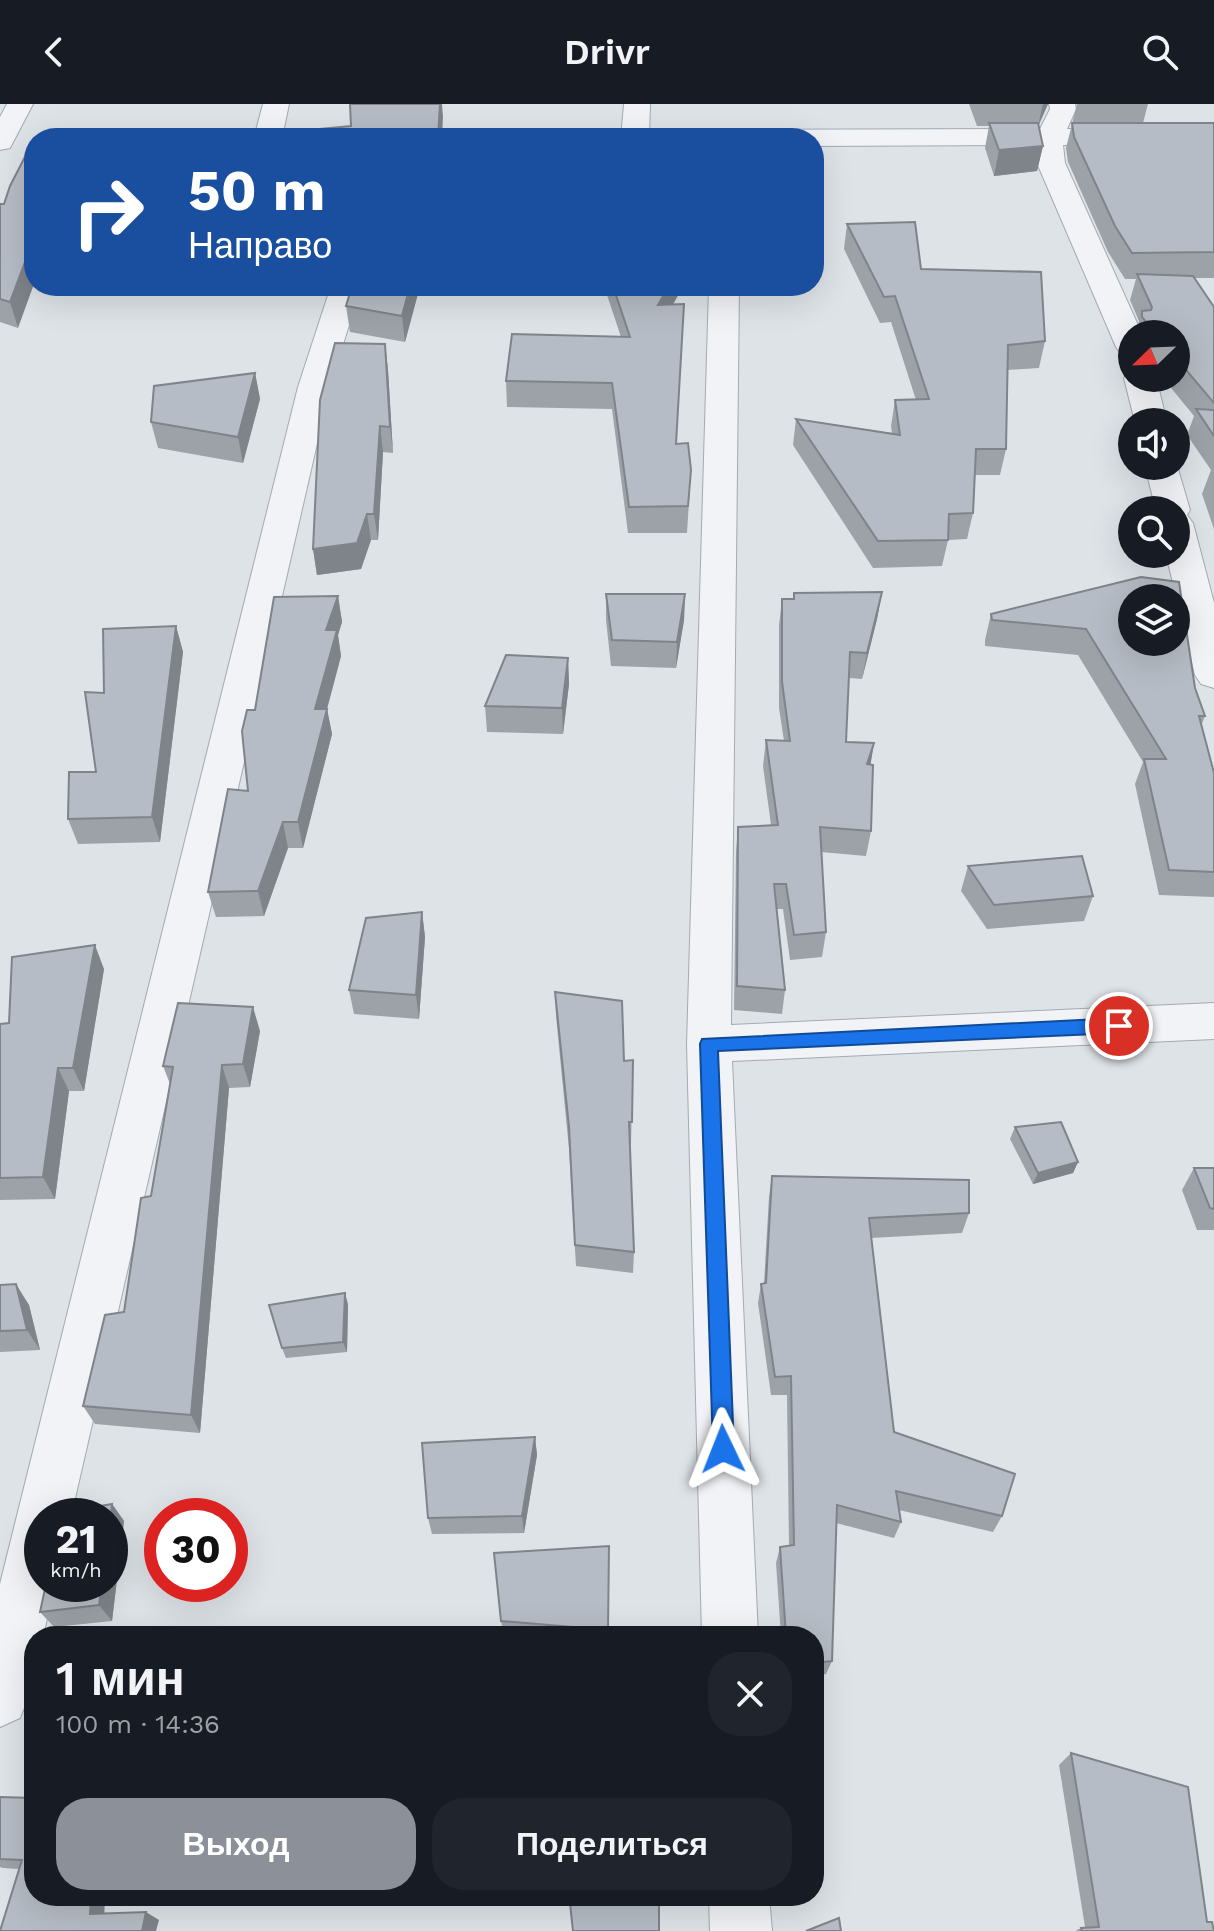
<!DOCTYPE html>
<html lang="ru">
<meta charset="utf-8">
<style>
:root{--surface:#171b24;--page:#20242c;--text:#f1f3f6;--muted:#9ea1a6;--accent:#8c9099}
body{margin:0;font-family:"Work Sans",sans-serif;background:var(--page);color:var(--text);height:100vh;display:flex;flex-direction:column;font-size:30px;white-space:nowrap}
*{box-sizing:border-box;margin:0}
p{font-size:26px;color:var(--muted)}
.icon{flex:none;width:44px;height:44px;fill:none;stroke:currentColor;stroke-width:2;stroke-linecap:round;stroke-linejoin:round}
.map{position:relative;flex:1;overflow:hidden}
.sheet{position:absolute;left:24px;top:1522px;width:800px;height:280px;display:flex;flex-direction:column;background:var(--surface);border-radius:32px;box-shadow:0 8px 32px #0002}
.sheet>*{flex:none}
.top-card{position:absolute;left:24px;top:24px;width:800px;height:168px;border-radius:32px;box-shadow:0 8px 32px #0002;background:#1a4fa0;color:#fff;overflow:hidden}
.needle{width:52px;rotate:247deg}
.buttons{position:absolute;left:1118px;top:216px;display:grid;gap:16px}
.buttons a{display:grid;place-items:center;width:72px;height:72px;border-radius:50%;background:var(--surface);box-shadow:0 8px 32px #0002;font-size:40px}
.speed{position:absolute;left:24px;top:1394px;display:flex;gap:16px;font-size:40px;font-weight:700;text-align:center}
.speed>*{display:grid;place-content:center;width:104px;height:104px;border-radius:50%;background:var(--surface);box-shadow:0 8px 32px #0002;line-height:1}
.speed small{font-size:20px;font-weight:400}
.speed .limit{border:12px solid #d22;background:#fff;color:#111}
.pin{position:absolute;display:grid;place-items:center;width:68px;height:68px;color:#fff;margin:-34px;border:4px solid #fff;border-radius:50%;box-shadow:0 2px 8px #0007}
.me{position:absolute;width:88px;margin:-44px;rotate:358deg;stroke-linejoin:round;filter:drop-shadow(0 0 6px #0008)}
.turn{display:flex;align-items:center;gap:28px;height:168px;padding:0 32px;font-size:36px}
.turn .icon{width:104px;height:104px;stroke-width:2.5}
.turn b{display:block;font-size:56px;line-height:68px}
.round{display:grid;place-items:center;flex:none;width:84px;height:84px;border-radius:32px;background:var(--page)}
.headline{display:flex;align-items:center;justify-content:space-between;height:136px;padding:0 32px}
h1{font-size:48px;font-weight:600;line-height:60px}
.button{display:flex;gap:16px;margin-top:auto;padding:16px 32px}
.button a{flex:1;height:92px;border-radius:32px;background:var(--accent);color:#fff;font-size:32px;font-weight:600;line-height:92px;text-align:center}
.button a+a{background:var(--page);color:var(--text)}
header{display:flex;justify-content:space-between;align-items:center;height:104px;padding:0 32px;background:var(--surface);font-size:36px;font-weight:600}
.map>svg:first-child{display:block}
</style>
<header><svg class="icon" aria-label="back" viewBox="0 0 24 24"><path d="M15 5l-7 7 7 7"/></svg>Drivr<svg class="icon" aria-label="search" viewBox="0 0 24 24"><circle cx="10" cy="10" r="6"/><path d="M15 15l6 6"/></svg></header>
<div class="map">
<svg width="1214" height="1827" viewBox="0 0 1214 1827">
<rect width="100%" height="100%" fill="#dee3e8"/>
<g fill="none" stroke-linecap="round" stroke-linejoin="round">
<defs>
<path id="street" d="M7 0H33L10 44 0 46V13Z
M263 0H289L282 34H254Z
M624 0H650L649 34H621Z
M1049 0H1075L1076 5 1067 25H1214V41H1063L1065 59 1142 230H1132V252L1121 250 1116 243 1037 59 1036 41 814 42V34H697L701 28 711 26 1040 25 1050 5Z
M331 182H361L330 283 71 1412H42V1480H55L43 1532H34C34 1562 32 1586 20 1614L0 1623V1480L298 283Z
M709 182H739L731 921 1214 899V935L732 957 758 1532H702L687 940Z
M1132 266V274H1156L1167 318H1135L1124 274Z
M1176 358 1190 406 1187 411 1193 419 1214 499V584L1201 580 1195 571 1166 450H1176V406H1156L1145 362H1176Z
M709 1792H769L772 1827H710Z"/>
</defs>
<use href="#street" stroke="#a3aab2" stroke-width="2"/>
<use href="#street" fill="#f1f3f6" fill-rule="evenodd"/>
</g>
<path fill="#9da2a9" d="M969 0H1048L1039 21 1043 42 1037 67 994 72 985 44 989 22H977Z
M1077 0H1148L1143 19H1214V174H1195L1214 203V425L1202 390 1211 366 1187 331 1194 312 1163 274H1176V230H1136L1139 217 1130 196 1136 175H1125L1108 148 1068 58 1066 44Z
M0 100 18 224 0 218Z
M847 120 921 165 1045 237 1039 264 1007 266 1006 345 1000 371H975L973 409 967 435 948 436 942 462 873 464 793 341 796 315 892 329 891 322 895 296H916L891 218 880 219 844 145Z
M352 182H420L405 238 350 228 346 202Z
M604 182H683L673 201 676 340 691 366 687 429H628L612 305 507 303 506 277 621 233Z
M385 240 388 266 393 349 383 348 378 436H371L361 465 317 471 313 445Z
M255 269 260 295 243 359 158 344 151 318Z
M1141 473 1195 584 1205 612 1201 622 1214 669V793L1159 791 1135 680 1143 658 1078 551 985 542V536L991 510Z
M882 488 877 515 862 575 849 574 846 638 874 639 870 661 871 727 866 752 821 748 826 828 822 853 790 856 783 805H777L785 886 782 910 734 906 736 748 738 723 771 721 763 662 766 636 784 637 779 604V521L782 495H793L794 489Z
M606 490H685L684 516 676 564 611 562 606 516Z
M338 492 342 518 338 531 341 552 327 605 332 630 303 744H288L264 812 216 813 208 788 248 687 255 606Z
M176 522 183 548 160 738 78 740 68 715 96 668 104 589Z
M568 554 569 580 563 630 487 628 485 602Z
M968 762 1093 792 1084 817 987 825 961 787Z
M422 808 425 833 419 915 354 910 349 886Z
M104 865 84 987H69L55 1095 0 1096V920L9 919Z
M555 888 624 957 633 956 631 1040H630L634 1148 633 1169 576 1162 569 1045 556 912Z
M260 927 250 983 229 984 200 1329 95 1320 83 1302 124 1208 151 1092 170 980 163 962Z
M1015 1023 1078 1058 1073 1069 1033 1080 1010 1035Z
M1194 1064H1214V1126H1197L1182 1086Z
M772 1072 969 1109 962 1129 871 1134 894 1328 1002 1412 993 1428 899 1406 901 1418 894 1434 836 1419 832 1557 826 1570 814 1572V1532H781L776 1459 780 1443 789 1441 787 1291H771L758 1199 761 1180 764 1179 769 1093Z
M0 1181 29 1201 40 1246 0 1248Z
M348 1200 347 1248 286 1254 282 1244Z
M535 1333 537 1351 524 1429 432 1430 428 1414Z
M112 1400 124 1417 112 1517 54 1523 40 1508Z
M609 1442 608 1532H504L501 1517Z
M1071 1649 1207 1818 1214 1827H1075L1081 1824 1085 1823 1059 1661Z
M0 1693 104 1809 159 1816 0 1827 19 1765 3 1764 0 1763Z"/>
<path fill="#7f848a" d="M440 0H442L443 13 442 34H438Z
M1043 0H1048L1038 22Z
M1043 42 1037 67 994 72 999 46Z
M34 134V180L18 224 10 198Z
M410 182H420L405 238 402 212Z
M669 182H683L658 227V201Z
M385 240 388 266 393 349 390 323Z
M255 269 260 295 243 359 238 333Z
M380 322 383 348 378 436 374 410Z
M367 410 371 436 361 465 317 471 313 445Z
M882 488 877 515 862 575 867 549Z
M685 490 684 516 676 564 677 538Z
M338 492 342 518 338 531 341 552 320 631 315 605 326 526Z
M176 522 183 548 160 738 152 713Z
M568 554 569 580 563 630 562 604Z
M327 605 332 630 303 744 298 718Z
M874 639 870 664 867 660Z
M283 718 288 744 264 812 258 787Z
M422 808 425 833 419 915 416 891Z
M95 841 104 865 84 987 73 964Z
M253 903 260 927 250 983 243 960Z
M222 961 229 984 200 1329 191 1311Z
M58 964 69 987 55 1095 43 1073Z
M1078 1058 1073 1069 1033 1080 1038 1069Z
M16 1180 29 1201 40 1246 27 1226Z
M345 1189 348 1200 347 1248 343 1238Z
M535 1333 537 1351 524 1429 522 1412Z
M112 1400 124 1417 112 1517 99 1501 102 1480H110V1418Z
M91 1792H105L104 1818 90 1810Z
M146 1808 159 1816 156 1827H142Z"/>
<path fill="#b6bcc5" stroke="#7f848a" stroke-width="2" fill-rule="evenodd" d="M350 0H440L438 34H269L268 30 351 22Z
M989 19H1038L1043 42 999 46Z
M1072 19H1214V148L1132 149 1115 122 1074 33Z
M631 26H691L692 34H633Z
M30 43H34V134L10 198 0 195V100H4L10 82Z
M915 118 921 165 1041 168 1045 237 1008 241 1006 345H976L973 409 949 410 948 436 878 437 796 315 900 331 895 296 929 295 895 192 884 193 847 120Z
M1137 170 1193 172 1214 203V299L1176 254V230H1156L1142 213V207L1151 206 1152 203Z
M352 182H410L402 212 346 202Z
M613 182H669L658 201 684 200 676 340 688 339 691 366 688 402 629 403 612 279 506 277 512 230 630 233Z
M335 239 385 240 390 323 380 322 374 410H367L357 439 313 445 320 296Z
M255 269 238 333 151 318 154 282Z
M1196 305 1214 306V332Z
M1141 473 1179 478 1195 584 1205 612H1199L1214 669V768L1169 766 1144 655H1166L1086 525 992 516 991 510ZM1132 494H1176V538H1132Z
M882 488 867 549 850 548 846 638 874 639 867 660 873 661 871 727 820 723 826 828 794 831 786 780H774L785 886 737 882 738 723 778 721 766 636 790 637 782 578V495H794V489Z
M606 490H685L677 538 612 536Z
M338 492 326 526H337L315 605H327L298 718H283L258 787 208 788 228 685 248 687 242 627 247 606H255L274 493Z
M176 522 152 713 68 715 69 668H96L85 588 104 589 103 525Z
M506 551 568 554 562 604 485 602Z
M1082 752 1093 792 994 801 968 762Z
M422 808 416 891 349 886 366 814Z
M95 841 73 964H58L43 1073 0 1074V920L9 919 12 853Z
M555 888 622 897 624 957 633 956 632 1018H629L634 1148 575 1141 569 1023Z
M178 899 253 903 243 960 222 961 191 1311 83 1302 105 1211 124 1208 141 1094 151 1092 173 963 163 962Z
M1061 1018 1078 1058 1038 1069 1015 1023Z
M1194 1064H1214V1105L1210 1104Z
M772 1072 969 1076V1109L869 1114 894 1328 1015 1370 1002 1412 896 1387 901 1418 837 1401 832 1557 814 1559V1532H786L780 1443 794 1441 791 1272 775 1273 761 1180 766 1179Z
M16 1180 27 1226 0 1227V1181Z
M345 1189 343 1238 282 1244 269 1201Z
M535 1333 522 1412 428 1414 422 1339Z
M112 1400 110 1418V1412H59L60 1409Z
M609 1442 608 1526 501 1517 494 1449Z
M46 1480H102L99 1501 40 1508Z
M1071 1649 1188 1683 1207 1818H1212L1214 1827H1082L1081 1824 1099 1823Z
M0 1693 34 1694V1792H91L90 1810 146 1808 142 1827H0L22 1756 0 1755Z
M570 1799H659V1827H573Z
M839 1814 841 1827H806Z"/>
<path fill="#1a73e8" stroke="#114b97" stroke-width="2" d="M1119 914 1128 922 1119 929 718 947 734 1345 731 1352 723 1355 716 1352 713 1345 700 940 702 935Z"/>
</svg>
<div class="buttons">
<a><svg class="needle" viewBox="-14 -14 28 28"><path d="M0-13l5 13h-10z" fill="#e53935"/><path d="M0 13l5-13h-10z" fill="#9ea1a6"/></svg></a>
<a><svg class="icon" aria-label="sound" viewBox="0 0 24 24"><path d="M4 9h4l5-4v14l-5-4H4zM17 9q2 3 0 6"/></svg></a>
<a><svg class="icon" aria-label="search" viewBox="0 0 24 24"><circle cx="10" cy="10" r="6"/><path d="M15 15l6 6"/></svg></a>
<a><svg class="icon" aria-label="layers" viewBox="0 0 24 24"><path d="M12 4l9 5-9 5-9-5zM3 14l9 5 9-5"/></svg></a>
</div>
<div class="speed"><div>21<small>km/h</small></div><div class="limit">30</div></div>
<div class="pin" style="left:1119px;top:922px;background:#d93025"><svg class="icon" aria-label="arrive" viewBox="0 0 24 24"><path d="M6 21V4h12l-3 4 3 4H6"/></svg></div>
<svg class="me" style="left:723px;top:1345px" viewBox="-20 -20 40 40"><path d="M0-17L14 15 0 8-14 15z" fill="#1a73e8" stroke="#fff" stroke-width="4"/></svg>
<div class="top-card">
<div class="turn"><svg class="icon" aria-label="right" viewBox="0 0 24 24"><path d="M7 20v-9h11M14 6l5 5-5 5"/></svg><div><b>50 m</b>Направо</div></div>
</div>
<section class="sheet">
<div class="headline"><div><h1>1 мин</h1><p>100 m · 14:36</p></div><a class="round"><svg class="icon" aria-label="close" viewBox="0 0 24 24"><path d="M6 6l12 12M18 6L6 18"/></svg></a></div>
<div class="button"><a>Выход</a><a>Поделиться</a></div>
</section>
</div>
